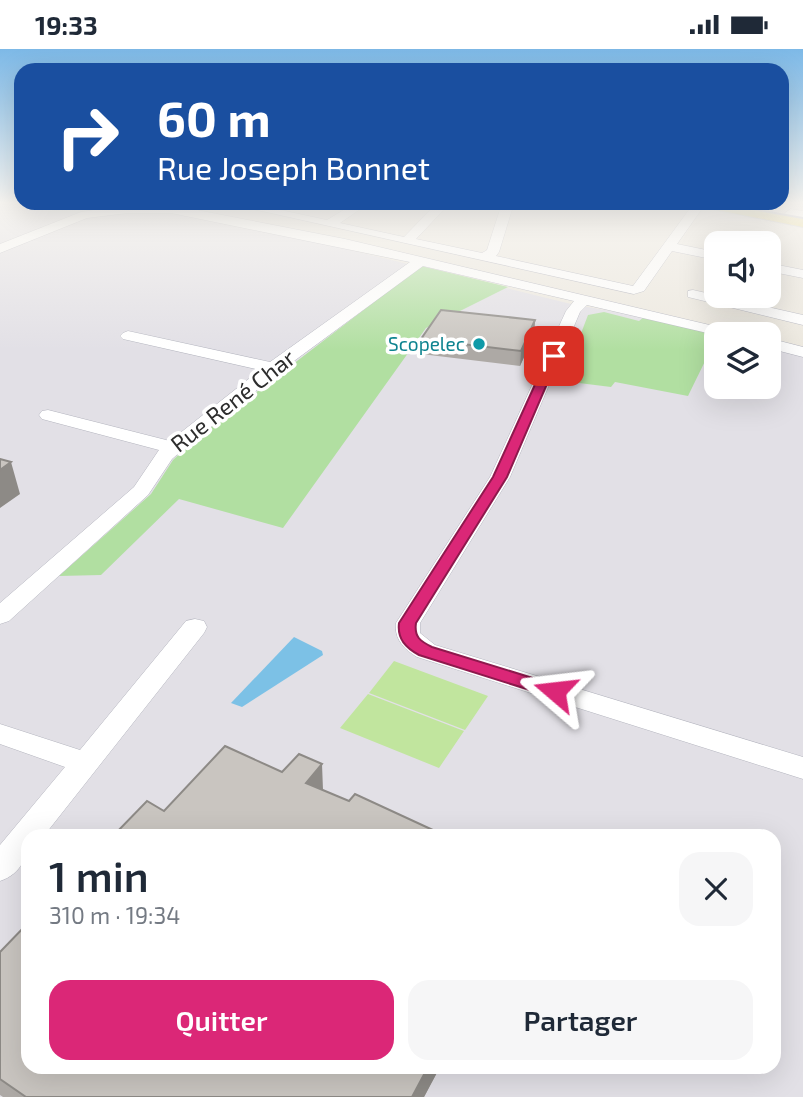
<!DOCTYPE html>
<html lang="fr">
<meta charset="utf-8">
<style>
:root{--surface:#fff;--page:#f6f6f7;--text:#1f2937;--muted:#747a83;--accent:#db2777}
body{margin:0;font-family:"Exo 2",sans-serif;background:var(--page);color:var(--text);height:100vh;display:flex;flex-direction:column;font-size:26px;white-space:nowrap}
*{box-sizing:border-box;margin:0}
p{font-size:23px;color:var(--muted)}
.icon{flex:none;width:38px;height:38px;fill:none;stroke:currentColor;stroke-width:2;stroke-linecap:round;stroke-linejoin:round}
.map{position:relative;flex:1;overflow:hidden}
.drawer{position:absolute;left:21px;top:780px;width:760px;height:245px;display:flex;flex-direction:column;background:var(--surface);border-radius:21px;box-shadow:0 7px 28px #0002}
.drawer>*{flex:none}
.top-card{position:absolute;left:14px;top:14px;width:775px;height:147px;border-radius:21px;box-shadow:0 7px 28px #0002;background:#1a4fa0;color:#fff;overflow:hidden}
.controls{position:absolute;left:704px;top:182px;display:grid;gap:14px}
.controls a{display:grid;place-items:center;width:77px;height:77px;border-radius:14px;background:var(--surface);box-shadow:0 7px 28px #0002;font-size:35px}
.pin{position:absolute;display:grid;place-items:center;width:60px;height:60px;color:#fff;margin:-30px;border-radius:14px;box-shadow:0 4px 10px #0006}
.me{position:absolute;width:77px;margin:-38px;rotate:287deg;stroke-linejoin:round;filter:drop-shadow(0 0 5px #0008)}
.turn{display:flex;align-items:center;gap:24px;height:147px;padding:0 28px;font-size:32px}
.turn .icon{width:91px;height:91px;stroke-width:2.5}
.turn b{display:block;font-size:49px;line-height:60px}
.round{display:grid;place-items:center;flex:none;width:74px;height:74px;border-radius:21px;background:var(--page)}
.headline{display:flex;align-items:center;justify-content:space-between;height:119px;padding:0 28px}
h1{font-size:42px;font-weight:600;line-height:52px}
.primary-button{display:flex;gap:14px;margin-top:auto;padding:14px 28px}
.primary-button a{flex:1;height:80px;border-radius:21px;background:var(--accent);color:#fff;font-size:28px;font-weight:600;line-height:80px;text-align:center}
.primary-button a+a{background:var(--page);color:var(--text)}
.status{display:flex;justify-content:space-between;align-items:center;height:49px;padding:0 35px;background:var(--surface);direction:ltr}
.status svg{height:19px;fill:currentColor}
.map>svg:first-child{display:block}
</style>
<div class="status"><b>19:33</b><svg viewBox="0 0 49 12"><path d="M0 12V9h3v3zM5 12V6h3v6zM10 12V3h3v9zM15 12V0h3v12zM26 1h20v11H26zM47 4h2v5h-2z"/></svg></div>
<div class="map">
<svg width="803" height="1048" viewBox="0 0 803 1048">
<rect width="100%" height="100%" fill="#ede9e0"/>
<path fill="#e2e0e6" fill-rule="evenodd" d="M0 154H136L322 194 571 255 644 268 716 285V338H768V298L803 306V1048H0ZM28 788H774V1018H28Z"/>
<path fill="#b1dfa1" d="M421 217 508 238 426 279 283 479 179 450 101 526 59 527 151 445 173 411 199 387Z
M604 263 639 272 644 268 716 285 706 295 712 297 711 300 688 347 615 333 611 338 563 332 588 266Z"/>
<path fill="#c1e59e" d="M394 612 488 647 465 681 369 644Z
M368 645 464 682 439 719 340 679Z"/>
<path fill="#7cc1e6" d="M294 588 322 602 323 606 242 658 231 654Z"/>
<g fill="none" stroke-linecap="round" stroke-linejoin="round">
<defs>
<path id="minor" d="M226 154H248L327 171 355 154H369L340 174 404 188 437 154H450L416 190 482 204 487 201 502 154H514L499 203 496 207 633 237 694 154H706L677 195 716 203V211L672 202 644 242 634 245Z
M742 154H755L747 158Z
M128 156H171L345 190 735 282 738 285 716 286 587 256 580 263 510 428 420 574V584L435 596 803 708V730L417 608C404 600 394 590 396 574L490 428 566 262 574 252 423 217 279 323 180 403 172 410 148 446 9 572 0 575V554L134 438 159 401 42 370 39 366 42 362 48 361 170 392 260 321 123 290 120 287 123 284 128 282 270 313 410 213 171 164H128L87 169 0 204V195L81 163Z
M791 160 803 162V170L787 167 785 164Z
M768 214 803 221V229L768 222Z
M693 241 803 266V276L688 248V242Z
M768 289 803 298V308L768 299Z
M195 570 204 572 207 578 204 584 43 788H28C28 808 21 825 0 832V796L65 718 0 695V675L80 701 186 572Z"/>
<path id="major" d="M696 154H725L803 170V178L703 158Z"/>
</defs>
<use href="#minor" stroke="#b4b5bf" stroke-width="1"/>
<use href="#major" stroke="#c8c8c8" stroke-width="2"/>
<use href="#minor" fill="#fff" fill-rule="evenodd"/>
<use href="#major" fill="#e7d46c" fill-rule="evenodd"/>
<path stroke="#a3a4b5" stroke-width="2" d="M719 154 803 169"/>
</g>
<path fill="#ada9a5" d="M535 271 534 286 520 317 421 305V290Z
M0 903 28 1018H440L424 1048H3L0 1046Z"/>
<path fill="#8d8a86" d="M535 271 534 286 520 317 521 302Z
M11 413 20 445 0 459V421Z
M322 715 323 741 306 734Z
M428 1018H440L424 1048H412Z"/>
<path fill="#c9c5c0" stroke="#8d8a86" stroke-width="2" d="M441 261 535 271 521 302 421 290Z
M0 410 11 413 0 421Z
M225 697 282 723 299 705 322 715 306 734 349 752 355 745 448 788H112L147 752 164 762Z
M28 874V1018H428L412 1048H26L0 1030V903Z"/>
<linearGradient id="sky" x2="0" y2="1"><stop stop-color="#7db9e7"/><stop offset="0.51" stop-color="#f7f5f1"/><stop offset="1" stop-color="#f7f5f1" stop-opacity="0"/></linearGradient>
<rect width="803" height="301" fill="url(#sky)"/>
<path fill="#db2777" stroke="#8e194d" stroke-width="2" d="M554 303 559 307 507 428 416 574C414 588 420 592 432 598L562 638 564 642 562 647 555 649 419 606C406 599 397 590 399 574L493 428 548 307Z"/>
<circle fill="#0f9aa8" stroke="#fff" stroke-width="2.5" cx="479" cy="295" r="7"/>
<g text-anchor="middle" stroke-width="7" stroke-linejoin="round" paint-order="stroke">
<g font-size="19" fill="#0d838f" stroke="#fff" text-anchor="end">
<text x="465" y="302">Scopelec</text>
</g>
<g font-size="23" fill="#2d2d2d" stroke="#fff">
<text transform="translate(233 352) rotate(-38)" y="8">Rue René Char</text>
</g>
</g>
</svg>
<div class="controls">
<a><svg class="icon" aria-label="sound" viewBox="0 0 24 24"><path d="M4 9h4l5-4v14l-5-4H4zM17 9q2 3 0 6"/></svg></a>
<a><svg class="icon" aria-label="layers" viewBox="0 0 24 24"><path d="M12 4l9 5-9 5-9-5zM3 14l9 5 9-5"/></svg></a>
</div>
<div class="pin" style="left:554px;top:307px;background:#d93025"><svg class="icon" aria-label="arrive" viewBox="0 0 24 24"><path d="M6 21V4h12l-3 4 3 4H6"/></svg></div>
<svg class="me" style="left:555px;top:642px" viewBox="-20 -20 40 40"><path d="M0-17L14 15 0 8-14 15z" fill="#db2777" stroke="#fff" stroke-width="4"/></svg>
<div class="top-card">
<div class="turn"><svg class="icon" aria-label="right" viewBox="0 0 24 24"><path d="M7 20v-9h11M14 6l5 5-5 5"/></svg><div><b>60 m</b>Rue Joseph Bonnet</div></div>
</div>
<section class="drawer">
<div class="headline"><div><h1>1 min</h1><p>310 m · 19:34</p></div><a class="round"><svg class="icon" aria-label="close" viewBox="0 0 24 24"><path d="M6 6l12 12M18 6L6 18"/></svg></a></div>
<div class="primary-button"><a>Quitter</a><a>Partager</a></div>
</section>
</div>
